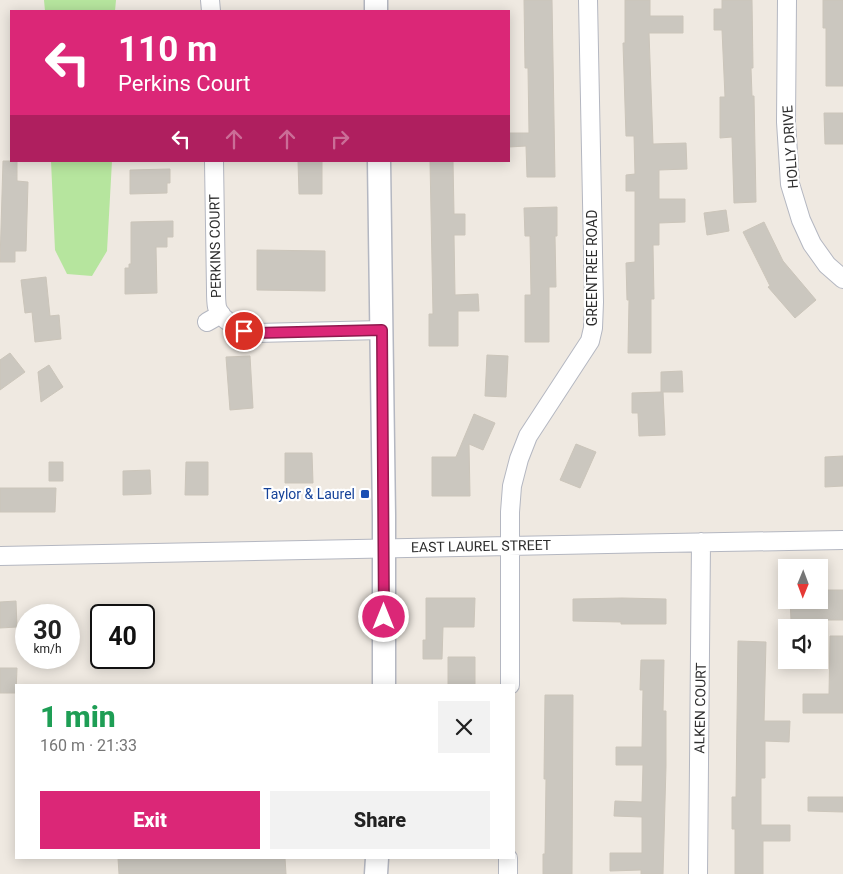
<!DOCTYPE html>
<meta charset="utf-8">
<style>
:root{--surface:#fff;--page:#f2f2f2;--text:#222;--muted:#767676;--accent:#db2777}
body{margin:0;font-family:Roboto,sans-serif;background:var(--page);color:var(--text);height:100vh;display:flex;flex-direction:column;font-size:19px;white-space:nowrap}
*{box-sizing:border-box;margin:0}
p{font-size:16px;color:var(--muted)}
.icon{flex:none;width:28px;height:28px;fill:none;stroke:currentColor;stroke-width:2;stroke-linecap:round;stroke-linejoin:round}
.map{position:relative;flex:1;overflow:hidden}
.details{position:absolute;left:15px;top:684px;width:500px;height:175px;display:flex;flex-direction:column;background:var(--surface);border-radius:0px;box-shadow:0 2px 12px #0003}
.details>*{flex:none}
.hud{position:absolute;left:10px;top:10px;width:500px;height:152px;border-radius:0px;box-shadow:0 2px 12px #0003;background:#db2777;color:#fff;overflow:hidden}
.needle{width:32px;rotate:181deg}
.buttons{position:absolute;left:778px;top:559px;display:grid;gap:10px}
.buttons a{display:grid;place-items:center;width:50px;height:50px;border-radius:0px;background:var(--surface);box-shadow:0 2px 12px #0003;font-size:25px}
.speed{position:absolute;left:15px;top:604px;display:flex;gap:10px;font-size:25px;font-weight:700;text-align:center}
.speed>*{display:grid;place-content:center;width:65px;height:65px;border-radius:50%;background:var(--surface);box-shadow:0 2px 12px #0003;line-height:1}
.speed small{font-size:12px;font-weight:400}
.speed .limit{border:2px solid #111;border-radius:8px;background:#fff;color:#111}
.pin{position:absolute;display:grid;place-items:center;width:42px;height:42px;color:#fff;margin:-21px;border:2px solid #fff;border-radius:50%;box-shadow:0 1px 5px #0007}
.me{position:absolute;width:55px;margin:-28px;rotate:0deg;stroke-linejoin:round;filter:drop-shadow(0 0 4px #0008)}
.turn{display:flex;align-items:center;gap:18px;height:105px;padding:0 25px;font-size:22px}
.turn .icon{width:65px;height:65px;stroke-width:2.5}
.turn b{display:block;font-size:35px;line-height:42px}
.lanes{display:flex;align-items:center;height:48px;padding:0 25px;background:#0003;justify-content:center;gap:25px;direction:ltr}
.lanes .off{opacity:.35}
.round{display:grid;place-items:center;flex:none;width:52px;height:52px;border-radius:0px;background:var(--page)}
.summary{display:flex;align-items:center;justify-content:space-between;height:85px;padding:0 25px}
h1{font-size:30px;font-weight:800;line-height:38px;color:#1e9e55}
.primary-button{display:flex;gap:10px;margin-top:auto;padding:10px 25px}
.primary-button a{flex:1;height:58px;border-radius:0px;background:var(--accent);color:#fff;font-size:20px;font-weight:800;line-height:58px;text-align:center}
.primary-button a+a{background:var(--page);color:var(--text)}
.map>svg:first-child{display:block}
</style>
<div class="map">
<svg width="843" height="874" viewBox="0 0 843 874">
<rect width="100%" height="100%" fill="#efe9e1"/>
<path fill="#b6e59e" d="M44 0H116L115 11H45Z
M51 161H112L107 251 92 276 67 274 55 250Z"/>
<path fill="#cbc7bf" stroke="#cbc5ba" d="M524 0H552L555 177H527L526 146 509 147V133H529L528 68H525Z
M625 0H650V16H683V33H649L653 144 686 143 687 169 659 170V199H685V222L659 223V245H653L654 299H651V353H628L629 300H627L626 263 635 262V191H626V175L635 174 634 136H626L623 43H625Z
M722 0H752L753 68H751L752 96H754L756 202 734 203 732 137 720 138V97H725L722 30H714V9H722Z
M823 0H843V86H826V28H823Z
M824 113H843V144H825Z
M3 161H17V181L28 182 26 251H15V262H0Z
M298 161H322V194H299Z
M430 161H453L454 214H465V235H454L455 295 478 294 479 311H458V346H429V314H433Z
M170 169V183H167V193L130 194V170Z
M557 207V236H555L556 287H549V342H525V295H531L530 236H525L524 208Z
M726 210 729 231 707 235 704 213Z
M173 221V237H167V247H156L157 293 125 294V268H129V264H131V222Z
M764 222 783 261 816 300 795 318 768 287 770 286 743 232Z
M257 250 325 251V291L257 290Z
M46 277 50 316 59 315 61 339 35 342 32 312 25 313 21 280Z
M10 353 25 372 0 390V360Z
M487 355 508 356 506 397 485 396Z
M250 356 253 408 230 410 226 357Z
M49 365 63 387 41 402 38 372Z
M682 371 683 392H663L665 435 639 436 638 413H632V393L661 392V372Z
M474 414 495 423 483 450 469 444 470 496H432V457H456Z
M576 444 596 452 580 488 560 480Z
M285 453H312L313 483H285Z
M843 456V486L825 487V457Z
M49 462H63V481H49Z
M186 462H208V495H185Z
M150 470 151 494 123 495V471Z
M0 488H56L55 512H0Z
M819 590H843V620H791L790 600H819Z
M426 598H475L474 627H443L442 659H423V640H426Z
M622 598 666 599V624H621V622L573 621V599Z
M16 601 17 627 0 628V602Z
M830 636H843V713H803V694H829Z
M738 641 766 642 764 721H790L789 742 765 741V778H761V825H790V841H763V874H735V829H732V797H736Z
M448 657H475V685H448Z
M641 660H664L663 711H666V766L663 874H641V870L610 871V853H642V817L614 816 615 801 642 802 643 765H616V747H642L643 690H640Z
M0 668H17L16 693H0Z
M545 695H573L572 874H543V854H545L546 779H544Z
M808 797H843V812L808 811Z
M118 858H285L286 874H119Z"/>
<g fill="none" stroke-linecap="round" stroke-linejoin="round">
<defs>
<path id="minor" d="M210 0 211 11
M787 0 786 122 790 184 801 220 812 244 827 265 843 279
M214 161 216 290C216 295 216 302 217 307 221 322 242 330 256 333L382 330
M207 322 221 314
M0 556C281 549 562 545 843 540
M510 685V512L512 486 519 459 528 436 590 341 593 328 594 302 588 0
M508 874V858
M698 874 701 542"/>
<path id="tertiary" d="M376 0V11
M379 161 384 516V685
M376 874 377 858"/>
</defs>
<use href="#minor" stroke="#b4b7c1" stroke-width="20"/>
<use href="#tertiary" stroke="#b4b7c1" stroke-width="25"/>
<use href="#minor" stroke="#fff" stroke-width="18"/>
<use href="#tertiary" stroke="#fff" stroke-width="22"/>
</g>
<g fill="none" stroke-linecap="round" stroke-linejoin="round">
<defs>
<path id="route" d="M244 331 256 333 382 330 384 617"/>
</defs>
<use href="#route" stroke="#8e194d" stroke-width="12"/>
<use href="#route" stroke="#db2777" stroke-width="9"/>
</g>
<rect fill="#1a4fb4" stroke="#fff" stroke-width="2" x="360" y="489" width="10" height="10" rx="2.5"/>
<g text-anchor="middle" stroke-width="4.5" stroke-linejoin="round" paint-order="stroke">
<g font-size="14" fill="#2e2e2e" stroke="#fff">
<text transform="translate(790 147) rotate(-94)" y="5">HOLLY DRIVE</text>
<text transform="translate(215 246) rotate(-91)" y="5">PERKINS COURT</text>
<text transform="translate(592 268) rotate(-90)" y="5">GREENTREE ROAD</text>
<text transform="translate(481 546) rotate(-1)" y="5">EAST LAUREL STREET</text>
<text transform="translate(700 708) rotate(-89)" y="5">ALKEN COURT</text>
</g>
<g font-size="14" fill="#164399" stroke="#fff" text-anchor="end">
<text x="355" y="499">Taylor &amp; Laurel</text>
</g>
</g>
</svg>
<div class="buttons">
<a><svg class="needle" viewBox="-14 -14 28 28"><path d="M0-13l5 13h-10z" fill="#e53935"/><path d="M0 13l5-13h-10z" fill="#767676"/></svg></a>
<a><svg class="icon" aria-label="sound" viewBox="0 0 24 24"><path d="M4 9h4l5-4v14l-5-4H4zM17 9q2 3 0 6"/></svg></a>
</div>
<div class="speed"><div>30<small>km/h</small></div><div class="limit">40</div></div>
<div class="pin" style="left:244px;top:331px;background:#d93025"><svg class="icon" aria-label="arrive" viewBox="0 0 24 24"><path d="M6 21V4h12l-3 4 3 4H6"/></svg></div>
<svg class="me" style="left:384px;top:617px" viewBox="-20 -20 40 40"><circle r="17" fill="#db2777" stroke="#fff" stroke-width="3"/><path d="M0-11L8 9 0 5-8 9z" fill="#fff"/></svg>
<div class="hud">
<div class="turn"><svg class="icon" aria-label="left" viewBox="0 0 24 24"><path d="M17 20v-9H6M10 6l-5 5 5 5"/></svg><div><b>110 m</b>Perkins Court</div></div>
<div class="lanes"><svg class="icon" aria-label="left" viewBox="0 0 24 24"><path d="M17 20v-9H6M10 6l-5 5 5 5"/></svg><svg class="icon off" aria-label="ahead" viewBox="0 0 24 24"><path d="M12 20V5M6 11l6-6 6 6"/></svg><svg class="icon off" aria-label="ahead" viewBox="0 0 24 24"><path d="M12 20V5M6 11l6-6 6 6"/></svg><svg class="icon off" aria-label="right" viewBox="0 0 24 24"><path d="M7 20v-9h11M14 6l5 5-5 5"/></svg></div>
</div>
<section class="details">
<div class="summary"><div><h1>1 min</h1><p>160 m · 21:33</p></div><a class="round"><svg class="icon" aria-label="close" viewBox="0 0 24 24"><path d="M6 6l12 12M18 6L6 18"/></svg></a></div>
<div class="primary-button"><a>Exit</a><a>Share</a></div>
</section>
</div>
